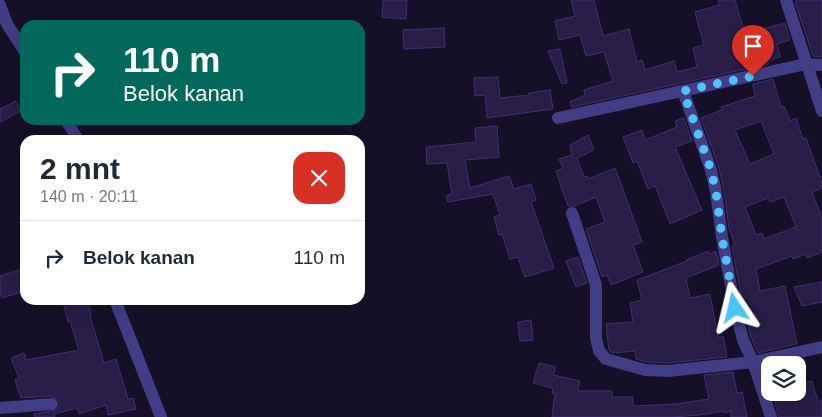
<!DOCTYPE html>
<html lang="id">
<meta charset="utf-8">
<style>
:root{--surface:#fff;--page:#f2f2f3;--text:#1f2937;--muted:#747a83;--line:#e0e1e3}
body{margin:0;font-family:Arial,sans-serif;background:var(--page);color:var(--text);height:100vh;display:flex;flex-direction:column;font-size:19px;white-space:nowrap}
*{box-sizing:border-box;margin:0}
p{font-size:16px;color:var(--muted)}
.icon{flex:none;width:28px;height:28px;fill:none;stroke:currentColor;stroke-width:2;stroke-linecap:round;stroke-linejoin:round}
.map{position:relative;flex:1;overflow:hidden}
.side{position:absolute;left:20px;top:135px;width:345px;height:170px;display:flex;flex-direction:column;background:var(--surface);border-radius:15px;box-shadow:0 5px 20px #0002}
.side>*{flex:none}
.hud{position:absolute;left:20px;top:20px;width:345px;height:105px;border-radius:15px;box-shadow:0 5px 20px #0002;background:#00695c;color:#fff;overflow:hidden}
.tools{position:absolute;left:761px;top:356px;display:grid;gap:10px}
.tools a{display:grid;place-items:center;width:45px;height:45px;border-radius:10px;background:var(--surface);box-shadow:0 5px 20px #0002;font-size:25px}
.pin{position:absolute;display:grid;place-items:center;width:42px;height:42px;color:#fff;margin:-51px -21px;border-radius:50% 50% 50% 0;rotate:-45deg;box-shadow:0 0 5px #0007}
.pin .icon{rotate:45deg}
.me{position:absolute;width:55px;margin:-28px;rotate:350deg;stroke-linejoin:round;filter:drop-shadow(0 0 4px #0008)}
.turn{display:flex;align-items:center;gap:18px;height:105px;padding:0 20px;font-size:22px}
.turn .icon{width:65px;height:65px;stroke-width:2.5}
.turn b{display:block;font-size:35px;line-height:42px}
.round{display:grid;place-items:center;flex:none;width:52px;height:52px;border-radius:15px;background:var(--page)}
.overview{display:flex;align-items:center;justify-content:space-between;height:85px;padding:0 20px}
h1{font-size:30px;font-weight:700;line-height:38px}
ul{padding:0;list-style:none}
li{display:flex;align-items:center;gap:15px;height:75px;padding:0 20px;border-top:1px solid var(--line)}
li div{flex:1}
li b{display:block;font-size:19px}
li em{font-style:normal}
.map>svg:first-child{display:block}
</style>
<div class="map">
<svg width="822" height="417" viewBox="0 0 822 417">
<rect width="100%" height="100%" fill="#151027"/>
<path fill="#271d47" stroke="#3f2f72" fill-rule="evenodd" d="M383 0H407L406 19 382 17Z
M571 0H594L603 36 629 29 637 62 642 60 645 70 674 61 677 72 697 67 693 48 704 45 695 12 719 5 718 0H735L745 34 785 23 790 40 777 44 780 57 768 61 769 64 572 107 570 102 585 95 584 90 613 81 604 52 586 56 580 35 559 40 555 21 575 16Z
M796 0H822V57L813 56 796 5Z
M444 28 445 47 404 49 403 30Z
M560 49 567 83 562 84 548 51Z
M498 77 500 98 529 95V93L550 90 553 109 487 118 485 95 475 96 474 78Z
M773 79 781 107 784 106 790 121 796 118 803 139 806 138 822 183V188L812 192 822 218V252L807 258 806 254 793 259 792 256 756 269 760 291 785 286 797 344 758 353 751 337 743 306 732 246 735 245 729 228 724 191 719 168 701 118 722 110 721 107 755 96 753 84ZM761 121 774 154 750 164 735 130ZM784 197 796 227 764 239 762 233 756 235 745 207 768 198 770 202Z
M16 101 21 111 0 122V109Z
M684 118 692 141 675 147 702 210 670 224 655 186 648 189 637 161 633 163 623 137 642 130 645 140 677 127 675 121Z
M497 126 499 157 465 160 470 188 509 176 514 189 531 184 536 200 531 202 554 268 525 277 518 257 510 259 502 234 499 235 494 217 500 215 493 194 448 202 446 196 452 194 447 163 427 164 426 147 476 142 475 128Z
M588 135 594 150 577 158 584 177 587 176 588 179 615 168 642 242 633 245 643 272 611 285 607 275 602 277 586 229 605 222 596 197 575 206H568L556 171 563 168 559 159 572 155 570 145Z
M708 251 709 254 716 251 719 265 686 278 690 298 710 294 718 337 723 336 727 357 668 363 646 362 636 359 635 351 615 353 611 352 609 350 606 324 633 322 630 303 642 300 637 280 687 261 686 260Z
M578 257 587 283 576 287 566 261Z
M25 268V291L2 298 0 292V276Z
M822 282V302L802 306 794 287Z
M73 300H88L91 316H90L104 363 116 359 128 399 133 398 136 409 108 415 106 405 79 414 77 408 54 414 55 417H35L34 414 57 410 60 404 58 399 51 396 21 398 15 380 19 378 11 358 24 353 26 360 79 350 70 321 68 322 63 302Z
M531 320 533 340 520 341 518 322Z
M800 360 802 365H777Z
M539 363 556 367 553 375 580 381 578 391H612V397H633V406L676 404 709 399 704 375 733 372 737 393 742 392 747 417H731V411L724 413V411L700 415 672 417H552L555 394 552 393 553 388 533 383Z
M812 381 818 402 822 400V417H779L772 392H798V385Z"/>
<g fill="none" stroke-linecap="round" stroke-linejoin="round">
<path stroke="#413c84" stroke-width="12" d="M786 0 822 111
M0 5 7 24 25 52
M683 91 711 170 716 192 722 237 735 308 743 340 753 362 771 417
M558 118 806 64 822 65
M66 120 78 140
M572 213 596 285V338L599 351 606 359 645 370 668 371 753 362 822 347
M115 300 161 417
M0 408 52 404"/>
</g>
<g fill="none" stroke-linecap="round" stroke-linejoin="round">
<path stroke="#4fc3f7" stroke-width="9" stroke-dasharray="0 16.2" d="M735 308 722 238 716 192 711 170 683 91 753 76"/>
</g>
</svg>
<div class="tools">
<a><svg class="icon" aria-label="layers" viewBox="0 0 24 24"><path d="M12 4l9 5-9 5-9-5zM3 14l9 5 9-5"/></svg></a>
</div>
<div class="pin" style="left:753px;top:76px;background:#d93025"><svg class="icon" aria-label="arrive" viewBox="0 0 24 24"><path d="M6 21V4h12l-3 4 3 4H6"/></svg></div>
<svg class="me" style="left:735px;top:308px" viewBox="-20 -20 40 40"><path d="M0-17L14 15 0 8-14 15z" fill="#4fc3f7" stroke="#fff" stroke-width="4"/></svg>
<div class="hud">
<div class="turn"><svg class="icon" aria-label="right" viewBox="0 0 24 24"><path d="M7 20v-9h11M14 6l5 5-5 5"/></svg><div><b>110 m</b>Belok kanan</div></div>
</div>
<section class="side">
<div class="overview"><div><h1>2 mnt</h1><p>140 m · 20:11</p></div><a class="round" style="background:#d93025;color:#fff"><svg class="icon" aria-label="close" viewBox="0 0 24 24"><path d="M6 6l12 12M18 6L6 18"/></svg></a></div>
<ul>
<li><svg class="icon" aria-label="right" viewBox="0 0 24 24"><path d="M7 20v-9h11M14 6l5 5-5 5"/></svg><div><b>Belok kanan</b></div><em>110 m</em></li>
</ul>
</section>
</div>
